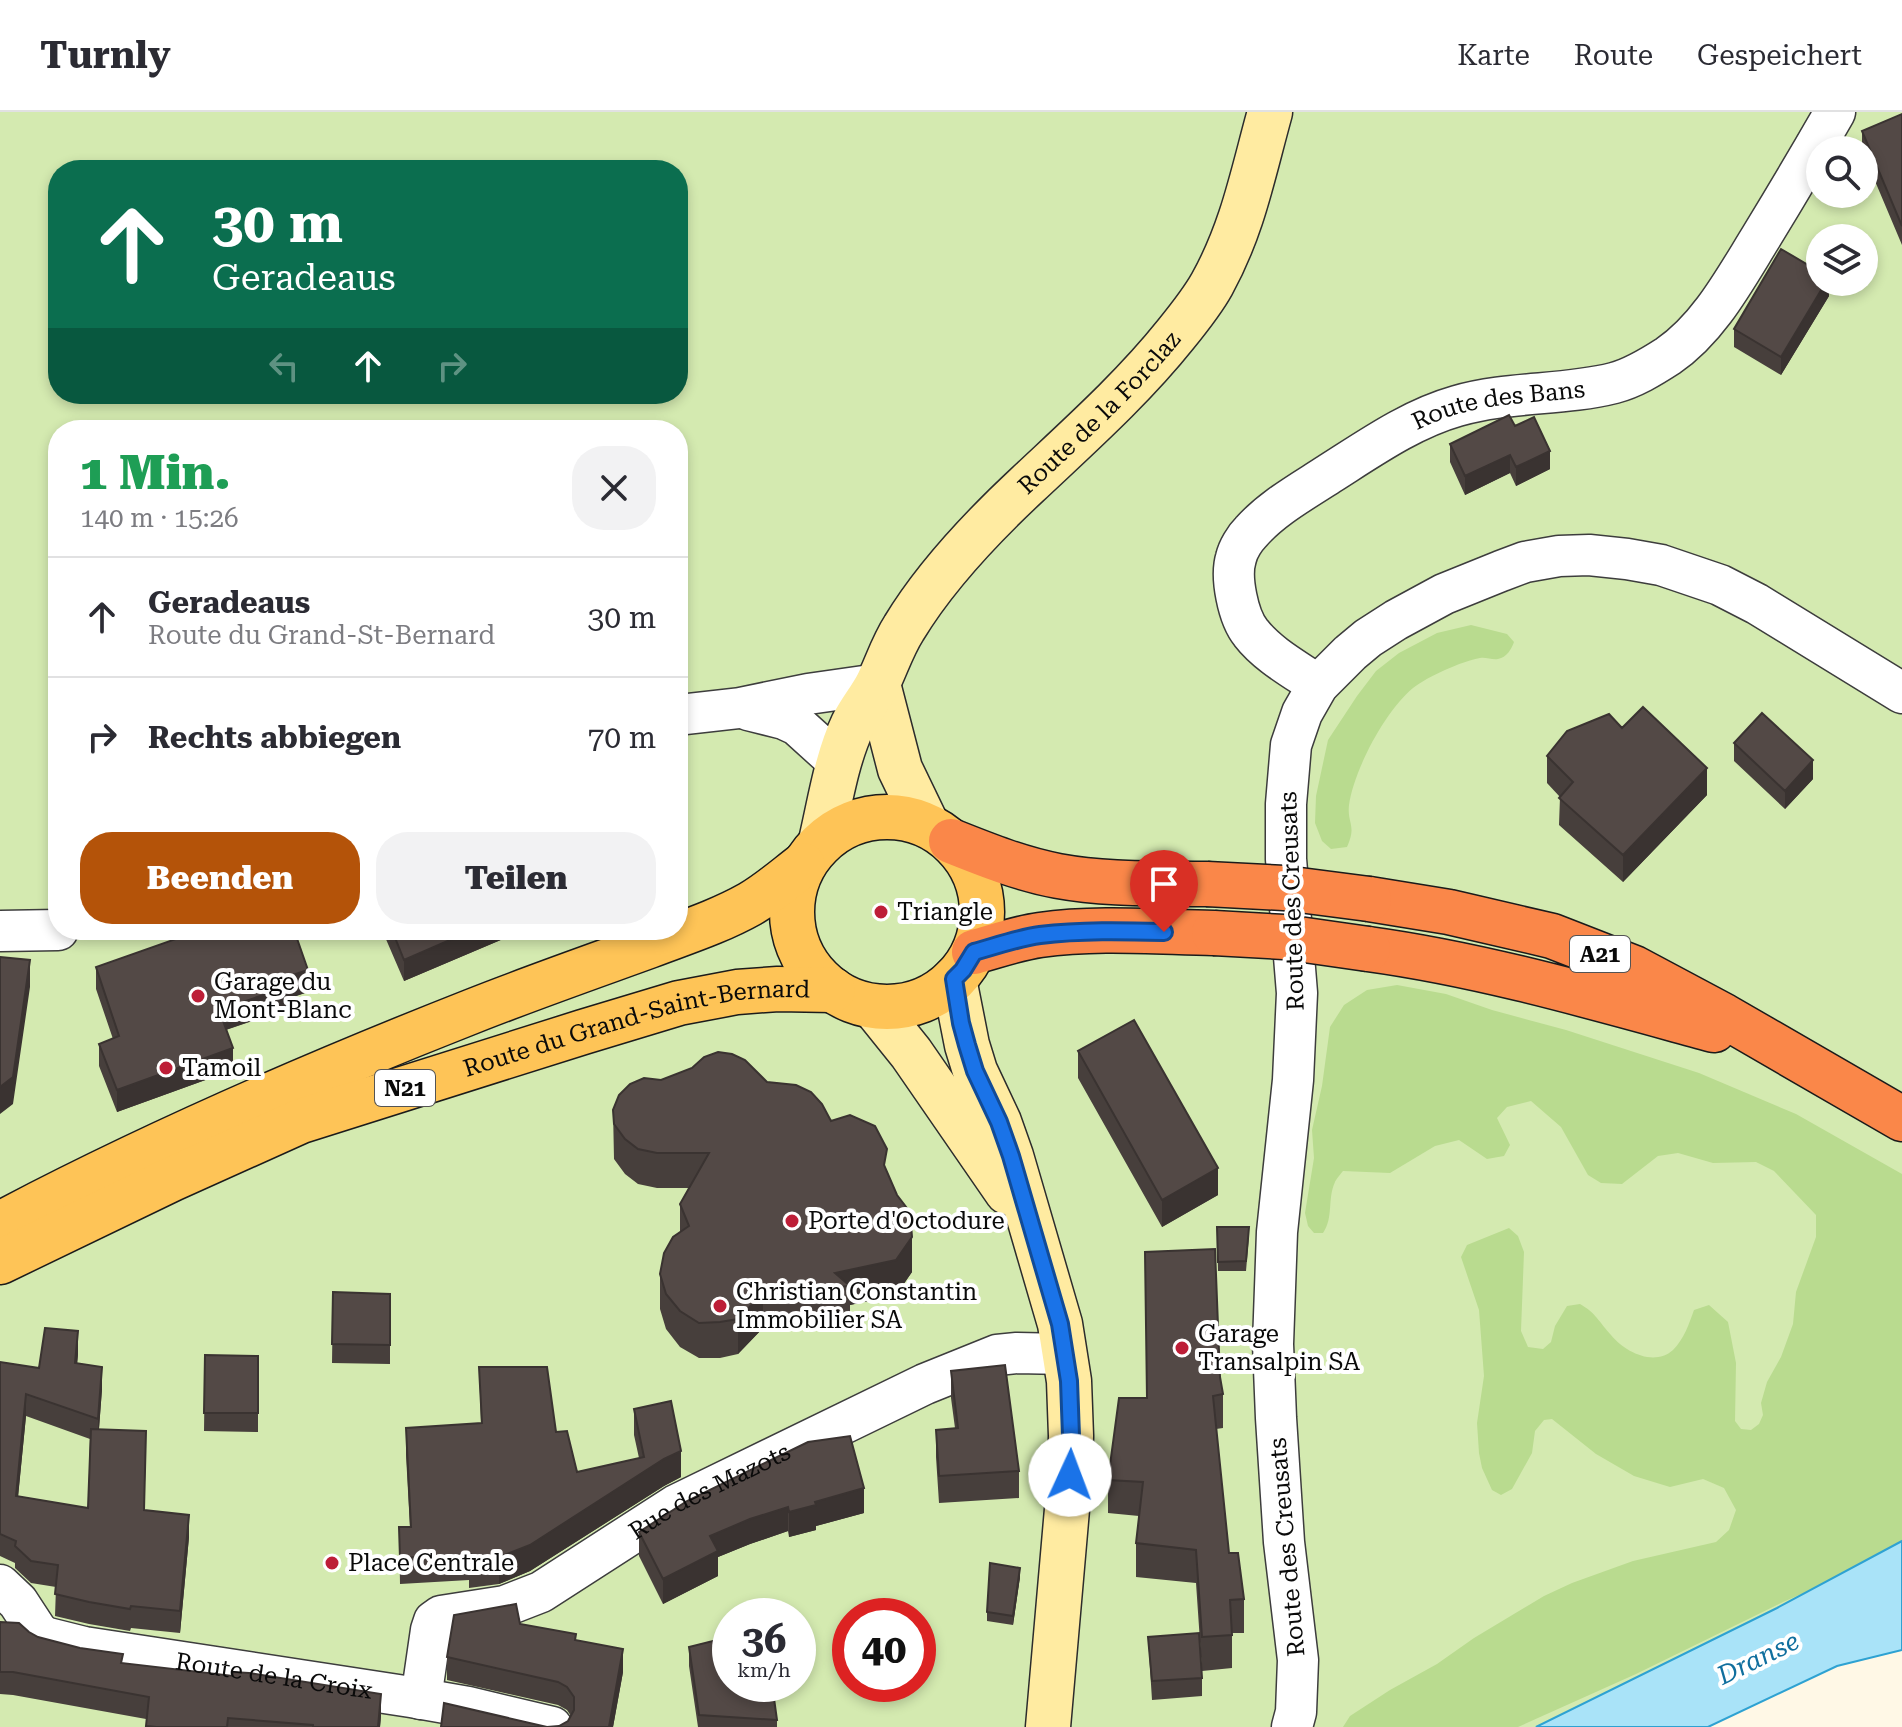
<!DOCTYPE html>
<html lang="de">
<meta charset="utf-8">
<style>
:root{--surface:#fff;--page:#f2f2f3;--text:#2b2b33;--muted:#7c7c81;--line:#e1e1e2;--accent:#b45309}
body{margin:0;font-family:"Roboto Serif",serif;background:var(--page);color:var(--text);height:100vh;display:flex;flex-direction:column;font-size:30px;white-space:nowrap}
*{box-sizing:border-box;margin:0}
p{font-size:26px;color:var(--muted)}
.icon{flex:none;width:44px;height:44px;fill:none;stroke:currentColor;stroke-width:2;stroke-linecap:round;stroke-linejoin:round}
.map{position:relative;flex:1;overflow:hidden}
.drawer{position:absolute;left:48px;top:308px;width:640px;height:520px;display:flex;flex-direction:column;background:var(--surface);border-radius:32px;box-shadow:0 4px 12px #0003}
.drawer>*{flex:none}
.banner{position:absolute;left:48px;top:48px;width:640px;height:244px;border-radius:32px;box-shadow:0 4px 12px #0003;background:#0b6e4f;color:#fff;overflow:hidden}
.tools{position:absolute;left:1806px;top:24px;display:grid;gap:16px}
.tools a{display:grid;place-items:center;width:72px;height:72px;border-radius:50%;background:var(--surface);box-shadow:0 4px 12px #0003;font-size:40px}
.speed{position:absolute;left:712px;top:1486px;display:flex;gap:16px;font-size:40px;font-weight:700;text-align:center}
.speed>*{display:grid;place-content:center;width:104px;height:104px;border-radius:50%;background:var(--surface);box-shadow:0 4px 12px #0003;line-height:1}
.speed small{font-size:20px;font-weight:400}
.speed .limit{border:12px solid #d22;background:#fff;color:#111}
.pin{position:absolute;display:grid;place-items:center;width:68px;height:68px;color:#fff;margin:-82px -34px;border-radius:50% 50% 50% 0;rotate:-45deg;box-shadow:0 0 8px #0007}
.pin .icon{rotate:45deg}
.me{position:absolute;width:88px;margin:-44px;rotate:2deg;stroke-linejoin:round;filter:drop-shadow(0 0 6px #0008)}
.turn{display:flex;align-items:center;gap:28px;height:168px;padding:0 32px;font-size:36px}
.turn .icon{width:104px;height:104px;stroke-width:2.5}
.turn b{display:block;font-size:56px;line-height:68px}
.lanes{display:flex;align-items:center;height:76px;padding:0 32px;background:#0003;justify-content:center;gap:40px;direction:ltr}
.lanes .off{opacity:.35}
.round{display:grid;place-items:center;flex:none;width:84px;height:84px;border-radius:32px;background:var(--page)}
.overview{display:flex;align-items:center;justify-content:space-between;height:136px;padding:0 32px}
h1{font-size:48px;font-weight:800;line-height:60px;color:#1e9e55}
.primary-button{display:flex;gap:16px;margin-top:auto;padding:16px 32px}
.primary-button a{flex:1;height:92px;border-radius:32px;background:var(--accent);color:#fff;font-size:32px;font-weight:800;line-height:92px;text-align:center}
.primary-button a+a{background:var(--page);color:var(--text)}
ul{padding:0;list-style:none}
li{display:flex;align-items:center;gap:24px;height:120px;padding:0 32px;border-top:2px solid var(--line)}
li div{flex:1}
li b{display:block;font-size:30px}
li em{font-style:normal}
header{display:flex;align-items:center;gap:48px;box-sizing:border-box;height:112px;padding:0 40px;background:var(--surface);border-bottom:2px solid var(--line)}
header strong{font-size:38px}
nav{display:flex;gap:44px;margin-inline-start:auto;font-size:28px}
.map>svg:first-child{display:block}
</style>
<header>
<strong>Turnly</strong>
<nav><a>Karte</a><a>Route</a><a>Gespeichert</a></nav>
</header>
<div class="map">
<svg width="1902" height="1615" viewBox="0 0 1902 1615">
<rect width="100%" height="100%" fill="#fff8e6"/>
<path fill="#d4eab0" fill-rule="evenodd" d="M0 0H1902V1496L1600 1615H0ZM1820 38H1864V82H1820ZM58 58H678V282H58ZM1820 126H1864V170H1820ZM58 318H678V818H58ZM730 1504H798V1572H730ZM850 1504H918V1572H850Z"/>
<path fill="#b9db8f" d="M1471 513 1507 522 1514 530C1511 538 1507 545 1498 547 1492 548 1486 545 1480 546 1462 549 1427 565 1413 576 1385 599 1354 658 1349 693 1347 712 1357 713 1347 735L1331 737 1322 729 1315 711 1316 684 1328 628 1357 584 1376 559 1399 541 1437 521Z
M1397 873 1446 882 1492 898 1566 918 1699 961 1796 1002 1902 1062V1440L1885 1445 1783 1490 1636 1562 1518 1615H1343L1350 1604 1390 1578 1437 1552 1474 1526 1544 1484 1572 1471 1633 1449 1716 1430 1729 1418 1736 1398 1724 1376 1703 1367 1670 1375 1634 1364 1596 1342 1552 1307 1544 1308 1535 1319 1532 1341 1512 1377 1501 1383 1492 1378 1482 1356 1479 1341 1477 1311 1484 1264 1479 1198 1461 1145 1467 1133 1509 1116 1518 1124 1524 1140 1521 1219 1528 1235 1543 1237 1551 1230 1555 1214 1567 1194 1580 1192C1596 1201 1599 1210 1611 1223 1625 1240 1654 1255 1673 1238 1684 1227 1689 1212 1694 1198L1709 1193 1728 1210 1736 1251 1735 1309 1741 1317 1751 1318 1759 1312 1763 1303 1761 1291 1767 1270 1781 1245 1793 1212 1796 1180 1816 1125V1103L1774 1059 1756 1050 1713 1051 1678 1041 1658 1044 1622 1072 1601 1071 1588 1063 1561 1015 1531 989 1507 995 1497 1006 1510 1033 1504 1044 1487 1047 1459 1028 1435 1034 1390 1061 1343 1059C1342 1060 1335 1069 1335 1070 1327 1087 1334 1105 1323 1121H1314L1308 1114 1305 1101 1314 1046 1312 1018 1322 974 1330 915 1344 893 1367 878Z"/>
<path fill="#a9e3f8" stroke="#2ea2d2" stroke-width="2" d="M1902 1429V1538L1837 1554 1708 1615H1536L1777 1496Z"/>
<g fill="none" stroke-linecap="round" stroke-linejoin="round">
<defs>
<g id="street">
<path id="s1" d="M1318 573C1296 558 1268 543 1251 521 1238 505 1230 465 1236 446 1238 437 1245 426 1251 420 1272 396 1303 379 1329 362 1370 336 1411 307 1457 294 1508 279 1563 284 1614 271 1633 266 1651 255 1668 244 1709 216 1735 167 1761 125 1786 84 1811 42 1835 0"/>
<path d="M748 598 784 607 797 613 839 651"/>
<path d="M678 603 740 596 808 582 878 572"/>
<path d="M0 819 58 818"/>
<path id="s2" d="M0 1473 18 1490 37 1519 44 1525 84 1535 411 1585 468 1595 552 1615"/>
<path id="s3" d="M421 1587 431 1518 434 1509 441 1504 505 1494 541 1480 676 1393 925 1272 997 1243 1017 1241 1065 1242"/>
<path d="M1292 1615 1296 1600 1298 1548 1284 1430 1276 1306 1273 1232 1277 1120 1293 968 1297 881 1286 747V692L1291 633 1302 601 1318 573 1350 541 1368 526 1396 508 1444 482 1501 459 1525 450 1559 444 1589 443 1627 447 1661 453 1720 473 1757 492 1902 581"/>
</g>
<g id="secondary">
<path d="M878 572 900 657 927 713"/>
<path id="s4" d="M821 729C830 691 836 648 853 612 860 598 871 585 878 571 887 552 893 533 904 516 936 463 982 415 1027 373 1079 324 1132 277 1176 222 1189 206 1202 190 1212 172 1243 116 1253 61 1270 0"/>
<path d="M954 867 967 933 975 959 999 1010 1011 1044 1060 1212 1069 1269 1071 1324 1070 1363 1048 1615"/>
<path d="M874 895 911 941 1007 1080"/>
</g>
<g id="primary">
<circle cx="887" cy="800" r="95"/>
<path d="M0 1112C153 1031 313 962 473 899 531 876 591 855 649 834 683 821 718 810 750 792 769 781 786 766 803 753"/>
<path id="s5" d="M0 1150 172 1067 301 1009 583 920 679 891 737 880 778 877 833 878"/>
</g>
<path id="highway" d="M951 729C986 743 1021 757 1058 764 1107 773 1158 771 1207 772
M1369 787 1449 800 1552 824 1634 856 1724 904 1902 1007
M1368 837C1485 853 1600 887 1714 918
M974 840C996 834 1018 826 1040 823 1097 815 1156 820 1214 821"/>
</defs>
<use href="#street" stroke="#3d3d3d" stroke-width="43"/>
<use href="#secondary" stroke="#2c2c2c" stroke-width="47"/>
<use href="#primary" stroke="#1b1b1b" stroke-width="47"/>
<use href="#highway" stroke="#1b1b1b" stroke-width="47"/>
<use href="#street" stroke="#fff" stroke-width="40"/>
<use href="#secondary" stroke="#ffeba1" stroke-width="44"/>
<use href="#primary" stroke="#fec457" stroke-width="44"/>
<use href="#highway" stroke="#fa8749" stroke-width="44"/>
<defs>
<path id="highway-bridge" d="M1207 772 1284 776 1369 787
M1214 821 1284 825 1368 837"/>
</defs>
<use href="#highway-bridge" stroke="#1b1b1b" stroke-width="47" stroke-linecap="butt"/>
<use href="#highway-bridge" stroke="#fa8749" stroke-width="44"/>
</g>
<path fill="#473f3c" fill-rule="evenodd" d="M1902 2V133L1864 43V38H1862V19Z
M1829 170V184L1781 263 1734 235V217Z
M1515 314 1550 357 1516 374 1510 361 1465 383 1450 350V332Z
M1622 616 1707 683 1623 770 1559 713 1560 685 1547 671V644Z
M1734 631 1813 667 1785 697 1734 649Z
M382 818H503V827L404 869Z
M174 821 308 880 290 886V896L226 918 233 958 117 1000 99 954V932L113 927 96 877V855L174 828Z
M1078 939 1218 1083 1162 1115 1078 966Z
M661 968 767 970 831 1009 887 1059 912 1160 896 1183 850 1193V1209L763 1216 738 1242 720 1246H699L680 1235 666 1217 660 1197V1162L680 1120V1092L689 1076H657L638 1072 625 1062 614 1047 613 998Z
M1217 1115 1249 1124 1246 1159H1218Z
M333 1180 390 1182V1252L332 1251Z
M78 1242 77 1252 102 1277 99 1317 146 1341 144 1398 189 1425 180 1521 131 1516 130 1519 89 1512 55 1504 56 1475 31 1471 15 1456V1451L0 1444V1250L39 1256ZM26 1304 90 1327 88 1396 18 1384Z
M205 1243 258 1244V1320L204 1319Z
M479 1255 556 1320 577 1360 639 1346 634 1323V1297L681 1365 664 1374 530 1459 499 1472 469 1476V1468L400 1472 399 1415H410L406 1343V1316L481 1311Z
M951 1259 1019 1359V1386L939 1391 936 1345V1318L955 1316 951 1286Z
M1220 1265 1223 1282V1316L1216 1317 1229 1441 1244 1487V1521H1232V1556L1202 1559 1196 1471 1136 1465V1431L1139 1404 1108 1401V1368L1146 1286Z
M687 1389 864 1401 816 1414V1418L789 1425 788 1419 750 1432 718 1445V1464L663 1492 639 1444V1420Z
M1020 1465 1013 1513 987 1509V1500Z
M0 1510 29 1520 38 1525 123 1551 381 1604 380 1615H146V1607L13 1583 0 1582Z
M520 1512 576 1528 623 1560 613 1615H547L559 1614 568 1609 571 1604 567 1598 558 1593 447 1568V1545Z
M1148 1525 1202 1566V1584L1152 1588Z
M721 1530 777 1608V1615H698L689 1554V1535Z"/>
<path fill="#3a3331" d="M1826 170H1829V184L1781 263V245Z
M1550 339V357L1516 374V355Z
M1510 343V361L1465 383V364Z
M1813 648V667L1785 697V679Z
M1707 656V683L1623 770V743Z
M473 818H503V827L404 869V848Z
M30 848V875L13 992 0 1002V975Z
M308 858V880L290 886V896L219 920V898L286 865Z
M233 936V958L117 1000V978Z
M1218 1056V1083L1162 1115V1088Z
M912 1125V1160L896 1183 850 1193V1174L835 1161Z
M763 1181V1216L738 1242V1207Z
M78 1219V1242L75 1274V1251Z
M102 1255V1277L98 1329V1307Z
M26 1282V1304L16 1406V1384Z
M681 1339V1365L664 1374 530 1459 499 1472V1445L664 1347Z
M864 1376V1401L816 1414V1418L789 1425V1400L815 1390Z
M788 1395V1419L750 1432 718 1445V1464L663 1492V1467L710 1424 750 1407Z
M189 1403V1425L180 1521V1499Z
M1020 1456V1465L1013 1513V1504Z
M623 1537V1560L613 1615H609Z
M381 1582V1604L380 1615H378Z"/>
<path fill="#534946" stroke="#3a3331" stroke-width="2" d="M1902 2V114L1862 19Z
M1781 137 1820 160V170H1826L1781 245 1734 217Z
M1509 303 1515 314 1534 305 1550 339 1516 355 1510 343 1465 364 1450 332Z
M1643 595 1707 656 1623 743 1559 686 1573 670 1547 644 1567 619 1609 602 1622 616Z
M1762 601 1813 648 1785 679 1734 631Z
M182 818H294L308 858 286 865 290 874 219 898 233 936 117 978 99 932 119 924 96 855 176 827 174 821Z
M392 818H473L404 848Z
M0 845 30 848 13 965 0 975Z
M1134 908 1218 1056 1162 1088 1078 939Z
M718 940 732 942 745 948 767 970 796 973 811 980 822 992 831 1009 850 1003 875 1014 887 1037 884 1053 897 1083 910 1100 912 1125 896 1148 835 1161 850 1174 763 1181 738 1207 720 1210 699 1211 680 1199 666 1182 660 1162 664 1141 673 1125 689 1114 680 1092 709 1041H657L638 1037 625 1027 614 1012 613 998 619 983 630 972 644 966 661 968 692 956 704 945Z
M1217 1115H1249L1246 1149 1218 1150Z
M1215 1137 1220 1265 1223 1282 1213 1284 1229 1441H1238L1244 1487 1230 1488 1232 1523 1202 1525 1196 1438 1136 1431 1143 1370 1108 1368 1119 1286H1147L1145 1140Z
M333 1180 390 1182V1233L332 1232Z
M45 1216 78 1219 75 1251 102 1255 98 1307 26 1282 16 1384 88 1396 91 1317 146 1319 144 1398 189 1403 180 1499 131 1494 130 1497 89 1490 55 1482 58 1453 31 1449 15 1434 16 1429 0 1422V1250L39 1256Z
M205 1243 258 1244V1301H204Z
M1005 1253 1019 1359 939 1364 936 1318 958 1316 951 1259Z
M479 1255H547L556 1320 567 1319 577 1360 644 1345 634 1297 671 1289 681 1339 664 1347 530 1433 499 1445 469 1450 471 1442 400 1446 399 1415H411L406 1316 482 1311Z
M850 1324 864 1376 815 1390 816 1393 789 1400 788 1395 750 1407 710 1424 718 1439 663 1467 639 1420 687 1389 808 1330Z
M990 1451 1020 1456 1013 1504 987 1500Z
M516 1492 520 1512 576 1522 575 1528 623 1537 609 1615H441L444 1591 547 1615 559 1614 568 1609 574 1598V1585L567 1575 558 1570 447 1545 454 1503Z
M0 1510 19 1511 29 1520 38 1525 80 1536 123 1542 121 1551 233 1564V1560L249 1561 381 1582 378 1615H313V1613L228 1606 227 1615H156L146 1614 149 1585 13 1560H0Z
M1199 1521 1202 1566 1152 1569 1148 1525Z
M721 1527V1530L730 1528V1572H772L777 1608 699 1603 689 1535Z"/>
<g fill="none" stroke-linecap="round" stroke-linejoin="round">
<defs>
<path id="route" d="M1070 1363 1071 1324 1069 1269 1060 1212 1011 1044 999 1010 975 959 967 933 961 911 954 867 963 858 974 840C996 834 1018 826 1040 823 1081 818 1123 819 1164 820"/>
</defs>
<use href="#route" stroke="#114b97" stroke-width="20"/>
<use href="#route" stroke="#1a73e8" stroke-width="14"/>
</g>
<g fill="#bd1e37" stroke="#fff" stroke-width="3">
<circle cx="881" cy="800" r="8"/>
<circle cx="198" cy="884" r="8"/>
<circle cx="166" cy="956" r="8"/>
<circle cx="792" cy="1109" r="8"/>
<circle cx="720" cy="1194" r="8"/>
<circle cx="1182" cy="1236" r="8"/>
<circle cx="332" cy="1451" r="8"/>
</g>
<g text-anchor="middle" stroke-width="8" stroke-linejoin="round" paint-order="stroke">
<g fill="#fff" stroke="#545454" stroke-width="2">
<rect x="1570" y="824" width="60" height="36" rx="6"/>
<rect x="375" y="958" width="60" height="36" rx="6"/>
</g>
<g font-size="22" font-weight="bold" fill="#0a0a0a">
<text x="1600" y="850">A21</text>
<text x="405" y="984">N21</text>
</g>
<g font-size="24" fill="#0a0a0a" stroke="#fff">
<text dy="8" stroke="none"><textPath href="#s1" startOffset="478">Route des Bans</textPath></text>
<text dy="8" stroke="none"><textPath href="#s4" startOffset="522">Route de la Forclaz</textPath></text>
<text transform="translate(1292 789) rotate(-92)" y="8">Route des Creusats</text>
<text dy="8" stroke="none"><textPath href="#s5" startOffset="682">Route du Grand-Saint-Bernard</textPath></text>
<text dy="8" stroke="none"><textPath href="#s3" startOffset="388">Rue des Mazots</textPath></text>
<text transform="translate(1287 1435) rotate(-95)" y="8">Route des Creusats</text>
<text dy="8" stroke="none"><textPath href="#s2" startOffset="302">Route de la Croix</textPath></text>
</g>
<g font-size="24" fill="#0a0a0a" stroke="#fff" text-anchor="start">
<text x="897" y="808">Triangle</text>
<text x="214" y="878">Garage du<tspan x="214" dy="28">Mont-Blanc</tspan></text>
<text x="182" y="964">Tamoil</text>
<text x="808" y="1117">Porte d'Octodure</text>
<text x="736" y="1188">Christian Constantin<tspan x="736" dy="28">Immobilier SA</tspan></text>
<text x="1198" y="1230">Garage<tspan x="1198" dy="28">Transalpin SA</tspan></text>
<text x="348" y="1459">Place Centrale</text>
</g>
<g font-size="26" font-style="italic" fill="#106f9e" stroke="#fff">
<text transform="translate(1758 1546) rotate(-26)" y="9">Dranse</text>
</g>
</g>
</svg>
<div class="tools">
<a><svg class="icon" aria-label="search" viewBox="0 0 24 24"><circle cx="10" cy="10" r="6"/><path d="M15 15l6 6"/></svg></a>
<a><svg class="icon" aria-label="layers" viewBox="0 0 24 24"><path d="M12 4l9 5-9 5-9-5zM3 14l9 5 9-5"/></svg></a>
</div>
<div class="speed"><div>36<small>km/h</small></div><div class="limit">40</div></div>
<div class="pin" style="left:1164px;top:820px;background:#d93025"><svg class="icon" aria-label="arrive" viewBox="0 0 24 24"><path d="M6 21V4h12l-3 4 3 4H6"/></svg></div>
<svg class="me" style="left:1070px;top:1363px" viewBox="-20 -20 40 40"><circle r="19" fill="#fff"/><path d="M0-13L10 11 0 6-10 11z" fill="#1a73e8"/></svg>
<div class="banner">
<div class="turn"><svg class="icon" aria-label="ahead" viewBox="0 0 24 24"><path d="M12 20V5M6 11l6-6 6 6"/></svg><div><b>30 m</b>Geradeaus</div></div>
<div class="lanes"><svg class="icon off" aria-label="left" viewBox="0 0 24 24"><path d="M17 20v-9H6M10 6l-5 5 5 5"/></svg><svg class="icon" aria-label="ahead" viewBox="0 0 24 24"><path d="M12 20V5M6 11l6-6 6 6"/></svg><svg class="icon off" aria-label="right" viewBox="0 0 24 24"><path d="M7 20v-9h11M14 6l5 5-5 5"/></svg></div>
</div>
<section class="drawer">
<div class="overview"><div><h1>1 Min.</h1><p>140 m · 15:26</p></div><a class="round"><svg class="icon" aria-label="close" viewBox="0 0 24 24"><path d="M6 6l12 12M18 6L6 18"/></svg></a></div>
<ul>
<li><svg class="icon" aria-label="ahead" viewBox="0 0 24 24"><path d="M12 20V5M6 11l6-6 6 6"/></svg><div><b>Geradeaus</b><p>Route du Grand-St-Bernard</p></div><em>30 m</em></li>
<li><svg class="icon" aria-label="right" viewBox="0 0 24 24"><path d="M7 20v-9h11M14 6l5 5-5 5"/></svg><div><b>Rechts abbiegen</b></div><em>70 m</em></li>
</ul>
<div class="primary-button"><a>Beenden</a><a>Teilen</a></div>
</section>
</div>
